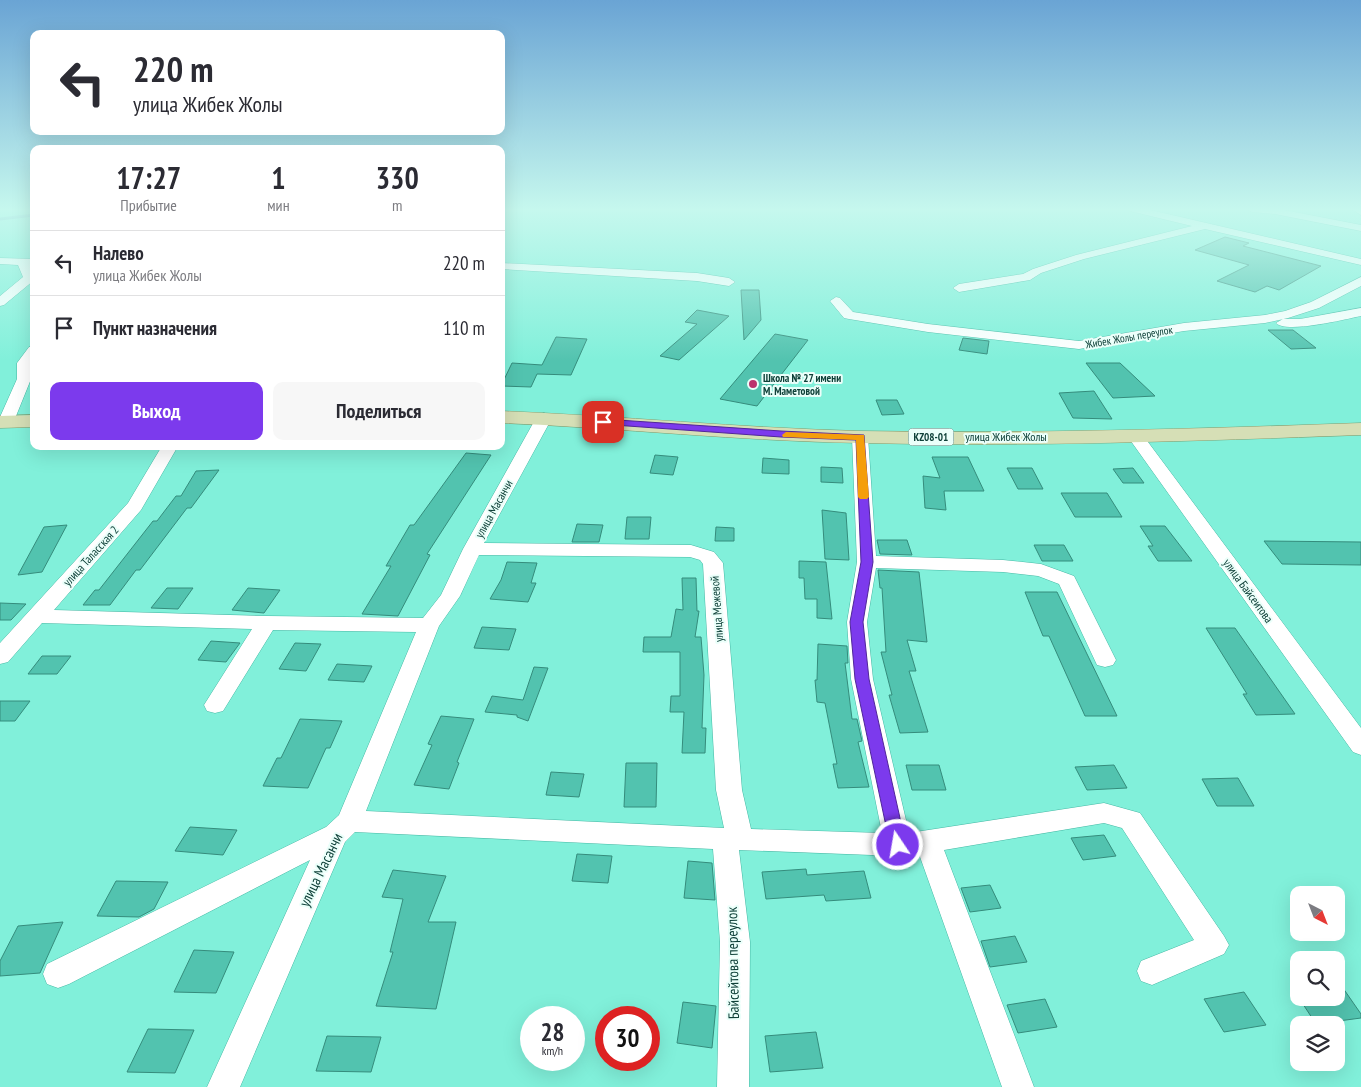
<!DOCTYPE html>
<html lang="ru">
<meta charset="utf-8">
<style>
:root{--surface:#fff;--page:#f7f7f7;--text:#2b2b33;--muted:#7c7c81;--line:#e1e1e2;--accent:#7c3aed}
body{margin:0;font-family:"PT Sans Narrow",sans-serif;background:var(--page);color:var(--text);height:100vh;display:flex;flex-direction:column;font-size:19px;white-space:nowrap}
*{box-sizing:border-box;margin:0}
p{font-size:16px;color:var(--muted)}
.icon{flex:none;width:28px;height:28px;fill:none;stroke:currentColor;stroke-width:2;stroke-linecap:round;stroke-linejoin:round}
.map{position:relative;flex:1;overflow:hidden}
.sheet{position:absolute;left:30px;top:145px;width:475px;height:305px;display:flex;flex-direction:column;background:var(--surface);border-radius:10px;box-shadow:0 5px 20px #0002}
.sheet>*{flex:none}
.guide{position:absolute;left:30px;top:30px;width:475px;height:105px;border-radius:10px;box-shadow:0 5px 20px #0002;background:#fff;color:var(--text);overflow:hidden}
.needle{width:32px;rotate:138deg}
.fabs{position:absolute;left:1290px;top:886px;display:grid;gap:10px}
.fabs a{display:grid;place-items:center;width:55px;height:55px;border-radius:10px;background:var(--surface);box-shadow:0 5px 20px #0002;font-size:25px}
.speed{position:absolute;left:520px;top:1006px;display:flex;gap:10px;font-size:25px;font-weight:700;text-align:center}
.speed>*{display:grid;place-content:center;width:65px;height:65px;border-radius:50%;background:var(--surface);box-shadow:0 5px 20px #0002;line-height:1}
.speed small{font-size:12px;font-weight:400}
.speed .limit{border:8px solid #d22;background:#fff;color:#111}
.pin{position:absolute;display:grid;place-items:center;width:42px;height:42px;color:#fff;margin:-21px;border-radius:10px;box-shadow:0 2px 8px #0006}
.me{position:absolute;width:55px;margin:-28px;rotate:348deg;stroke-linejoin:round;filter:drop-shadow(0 0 4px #0008)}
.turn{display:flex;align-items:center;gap:18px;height:105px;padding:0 20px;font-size:22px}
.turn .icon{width:65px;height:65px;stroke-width:2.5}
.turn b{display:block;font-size:35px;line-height:42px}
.eta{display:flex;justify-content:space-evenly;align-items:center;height:85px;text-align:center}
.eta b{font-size:30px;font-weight:700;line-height:35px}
.primary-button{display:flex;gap:10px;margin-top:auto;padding:10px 20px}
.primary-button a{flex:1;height:58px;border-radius:10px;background:var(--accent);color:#fff;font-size:20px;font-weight:700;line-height:58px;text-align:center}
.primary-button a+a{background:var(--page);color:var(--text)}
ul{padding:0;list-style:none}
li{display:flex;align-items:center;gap:15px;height:65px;padding:0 20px;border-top:1px solid var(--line)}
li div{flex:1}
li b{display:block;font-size:19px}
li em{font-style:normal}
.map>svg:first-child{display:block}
</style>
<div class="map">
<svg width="1361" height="1087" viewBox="0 0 1361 1087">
<rect width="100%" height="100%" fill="#81f0da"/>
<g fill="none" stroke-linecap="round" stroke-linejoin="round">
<path stroke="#4d8cb5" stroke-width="3" d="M0 219 34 215"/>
</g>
<path fill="#52c3af" stroke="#358c7c" d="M1225 237 1249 243 1243 246 1321 266 1279 290 1267 286 1255 292 1217 281 1249 265 1195 250Z
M741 290H759L761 320 744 340Z
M697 310 729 316 679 360 660 356 697 324 685 322Z
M1268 330H1293L1316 348 1291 349Z
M775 334 808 340 757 406 720 399Z
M556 337 587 339 571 375 537 374 531 387 501 386 512 363 542 365Z
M963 338 989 341 987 354 959 350Z
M1086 363H1120L1155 396 1113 398Z
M1094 391 1112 419 1073 418 1059 393Z
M876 400H897L904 414 882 415Z
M466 453 491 455 427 554 430 555 398 616 362 614 391 566H386L410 525H414Z
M655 455 678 457 673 475 650 473Z
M932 457H968L984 491H944L946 510 925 508 923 476 940 478Z
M763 458 789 460V474L762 473Z
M821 467 842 468 843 483 821 482Z
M1007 468H1032L1043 489H1018Z
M1133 468 1144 483H1123L1113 469Z
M219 470 191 508H187L140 570H136L110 605H83L95 590H99L153 521H157L176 496H181L196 471Z
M1061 493H1107L1122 517H1075Z
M822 510 846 513 849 560 825 559Z
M627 517H651L649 539H625Z
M577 524 603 525 599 542H572Z
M67 525 42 572 18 575 44 527Z
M1140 526H1165L1192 561H1158L1148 546H1153Z
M716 527 734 528V541H715Z
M877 540H907L912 555 880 554Z
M1264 541 1361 542V565L1282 564Z
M1034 545H1064L1073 561H1042Z
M799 561 826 562 832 619 817 618V599H805L804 578H799Z
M507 562 537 563 531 583H536L528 602 490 599 501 580Z
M878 570 919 572 927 642 907 640 916 671H909L928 732 900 733 889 695H892L881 652H886L882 588H880Z
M682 578H696L697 611H699L695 637H701L704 675 702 728H706L705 753H682L684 712H670L671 696H680V652H643L644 637H671L676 609 683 610Z
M167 588H193L178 609 151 608Z
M248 588 280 590 264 613 232 610Z
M1025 592H1057L1117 716H1085L1049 636H1043Z
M0 603 26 604 11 620H0Z
M482 627 516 629 509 650 474 648Z
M1206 628H1235L1295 714 1256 715 1243 694H1247Z
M211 641 240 643 226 662 198 660Z
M295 643 321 644 306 671 279 669Z
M818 644 847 646 848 663H845L852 719H857L862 741 858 742 869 787 838 788 833 764H837L825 703 817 702 815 680H817Z
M42 656H71L57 674H28Z
M337 664 372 666 364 682 328 680Z
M534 667 548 668 528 721 517 717V715L485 712 492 696 523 700Z
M0 701H30L15 721H0Z
M441 716 474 719 457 762 459 763 449 789 414 785 432 745 428 744Z
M300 719 342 721 330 748H326L308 788 263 786 277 758H281Z
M626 763H657L656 807H624Z
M906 765H939L946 790H912Z
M1114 765 1127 788 1087 790 1075 767Z
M551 772 584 774 579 797 546 795Z
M1238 778 1254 806H1217L1202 779Z
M190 827 237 830 223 855 175 851Z
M1104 835 1116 856 1083 860 1071 838Z
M577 854 612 856 608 883 572 881Z
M688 861 712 863 715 900 684 898Z
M806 869 807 875 864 871 871 898 826 901 824 895 766 899 762 872Z
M393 870 446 876 428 922H456L436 1009 376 1006 393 952H390L403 899 382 897Z
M116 881 168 882 154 909 139 917 97 916Z
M990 885 1001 908 970 912 961 888Z
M63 922 40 973 0 976V961L18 926Z
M1015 936 1027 962 990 967 981 941Z
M194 950 234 952 216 993 174 992Z
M1336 978 1361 1014V1018L1316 1024 1299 998H1336Z
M1244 992 1266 1025 1224 1032 1204 999Z
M1045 999 1057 1027 1018 1033 1007 1005Z
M683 1002 716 1006 712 1048 677 1043Z
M148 1029 194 1030 175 1073 127 1072Z
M816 1032 823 1068 770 1072 765 1036Z
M327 1036 381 1037 371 1072 316 1071Z"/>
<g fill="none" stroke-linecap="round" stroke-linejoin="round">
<defs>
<path id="minor" d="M1129 209H1146L1361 259V265L1205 229 1084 259 1041 273 1030 280 959 292 953 288 959 284 1023 274 1033 269 1076 255 1192 226 1130 211Z
M1247 209H1279L1361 225V231L1275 214 1252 212Z
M1352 209H1361V215Z
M0 258 34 259V265H30L34 275 33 281 4 305 0 306V296L23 277 18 265 0 264Z
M501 263 697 273 729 278 735 282 729 286 697 281 501 269Z
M1361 277V286L1319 308 1288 318 1265 323 1184 331 1079 349 928 332 849 319 844 318 830 301 836 297 840 298 853 312 928 324 1079 341 1184 323 1265 315 1285 311 1311 302Z
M1361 308V316C1346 319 1286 334 1276 323L1283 319H1300Z
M34 346 31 379 14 421 12 424H0V417L17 379V363L29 347Z
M544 413 549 415 552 418 484 543 691 545 714 552 723 563 742 790 751 829 882 833 851 679 847 622 857 562 852 437 854 434H866L868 437 876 556 1003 560 1041 564 1074 576 1116 660 1113 665 1105 667 1097 665 1059 584 1038 576 1003 572 876 568 867 622 873 679 909 833 1104 803 1140 813 1224 936 1229 945 1224 954 1152 985 1141 981 1137 971 1141 961 1194 940 1122 828 1104 823 944 850 1034 1087H1002L919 854 898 856 739 850 750 942 749 1087H717L720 942 713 849 355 832 345 842 240 1087H207L310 860 69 984 58 988 47 984 43 974 47 964 326 827 339 815 416 632 273 630 223 711 215 713 207 711 204 705 252 629 42 623 8 662 0 664V643L128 503 162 446H178L141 510 54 610 267 616 423 618 441 595 463 549 536 418 539 415ZM479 555 690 557 700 560 703 564 716 790 724 828 366 811 439 626 460 596Z
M1136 432 1142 434 1361 728V755L1353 752 1128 437 1130 434Z"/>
<path id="major" d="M501 411C621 416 740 428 860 431 1027 434 1194 429 1361 423V435C1194 441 1027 447 860 443 740 441 621 428 501 423Z
M34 415V427L0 428V416Z"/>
</defs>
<use href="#minor" stroke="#45b8a4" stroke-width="1"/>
<use href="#major" stroke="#7e9a6b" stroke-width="1"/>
<use href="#minor" fill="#fff" fill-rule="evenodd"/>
<use href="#major" fill="#d6dfb6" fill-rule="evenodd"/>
</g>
<linearGradient id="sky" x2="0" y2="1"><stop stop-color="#6aa4d4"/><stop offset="0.58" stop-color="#c6f8ee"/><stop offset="1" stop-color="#c6f8ee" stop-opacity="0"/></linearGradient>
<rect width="1361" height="361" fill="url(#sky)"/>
<path fill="#7c3aed" stroke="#51269a" d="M603 419 781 431 864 435 873 562 863 622 869 679 906 845 903 849 898 851 892 849 890 845 855 679 850 622 861 562 856 440 781 437 600 424 599 422Z"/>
<path fill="#f59e0b" d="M786 432 864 435 869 497 867 499H860L858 497 856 440 783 437 782 435Z"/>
<circle fill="#bc326d" stroke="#ebfffa" stroke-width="2" cx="753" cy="384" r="5"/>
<g text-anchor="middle" stroke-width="4" stroke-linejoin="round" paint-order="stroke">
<g font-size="11" fill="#0e4038" stroke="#ebfffa">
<text transform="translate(1129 337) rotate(-10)" y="4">Жибек Жолы переулок</text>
</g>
<g font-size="11" font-weight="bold" fill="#0e4038" stroke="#ebfffa" text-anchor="start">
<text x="763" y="382">Школа № 27 имени<tspan x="763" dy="13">М. Маметовой</tspan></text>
</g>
<rect fill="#ebfffa" stroke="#507972" stroke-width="1" x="908.5" y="428.5" width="45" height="17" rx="4"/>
<g font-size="11" font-weight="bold" fill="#0e4038">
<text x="931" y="441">KZ08-01</text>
</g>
<g font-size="12" fill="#0e4038" stroke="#ebfffa">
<text x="1006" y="441">улица Жибек Жолы</text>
<text transform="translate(494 509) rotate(-61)" y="4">улица Масанчи</text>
<text transform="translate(91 556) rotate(-48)" y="4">улица Таласская 2</text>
<text transform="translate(1248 591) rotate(54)" y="4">улица Байсеитова</text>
<text transform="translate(717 609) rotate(-94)" y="4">улица Межевой</text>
</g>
<g font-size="15" fill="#0e4038" stroke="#ebfffa">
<text transform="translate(321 870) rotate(-64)" y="5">улица Масанчи</text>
<text transform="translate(733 963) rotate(-91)" y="5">Байсейтова переулок</text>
</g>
</g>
</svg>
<div class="fabs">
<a><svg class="needle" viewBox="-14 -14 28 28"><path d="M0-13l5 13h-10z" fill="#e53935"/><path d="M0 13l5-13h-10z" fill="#7c7c81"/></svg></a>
<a><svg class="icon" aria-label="search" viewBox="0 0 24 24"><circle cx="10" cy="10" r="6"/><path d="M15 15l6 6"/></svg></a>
<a><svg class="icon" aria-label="layers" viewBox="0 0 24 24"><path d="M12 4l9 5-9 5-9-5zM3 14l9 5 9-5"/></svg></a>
</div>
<div class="speed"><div>28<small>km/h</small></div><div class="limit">30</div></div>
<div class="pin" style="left:603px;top:422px;background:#d93025"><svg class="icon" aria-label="arrive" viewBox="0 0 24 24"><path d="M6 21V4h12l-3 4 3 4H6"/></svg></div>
<svg class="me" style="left:898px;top:845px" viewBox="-20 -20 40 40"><circle r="17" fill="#7c3aed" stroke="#fff" stroke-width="3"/><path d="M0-11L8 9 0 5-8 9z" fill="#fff"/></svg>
<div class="guide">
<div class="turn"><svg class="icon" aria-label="left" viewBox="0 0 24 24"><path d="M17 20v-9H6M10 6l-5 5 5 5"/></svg><div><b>220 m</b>улица Жибек Жолы</div></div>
</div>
<section class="sheet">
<div class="eta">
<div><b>17:27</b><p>Прибытие</p></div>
<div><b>1</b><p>мин</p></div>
<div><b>330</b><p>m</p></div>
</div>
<ul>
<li><svg class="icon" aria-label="left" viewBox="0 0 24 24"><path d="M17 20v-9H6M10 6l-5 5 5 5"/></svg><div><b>Налево</b><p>улица Жибек Жолы</p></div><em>220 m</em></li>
<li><svg class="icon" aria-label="arrive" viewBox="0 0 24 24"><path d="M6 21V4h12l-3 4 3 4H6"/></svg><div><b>Пункт назначения</b></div><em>110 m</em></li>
</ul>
<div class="primary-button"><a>Выход</a><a>Поделиться</a></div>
</section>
</div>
